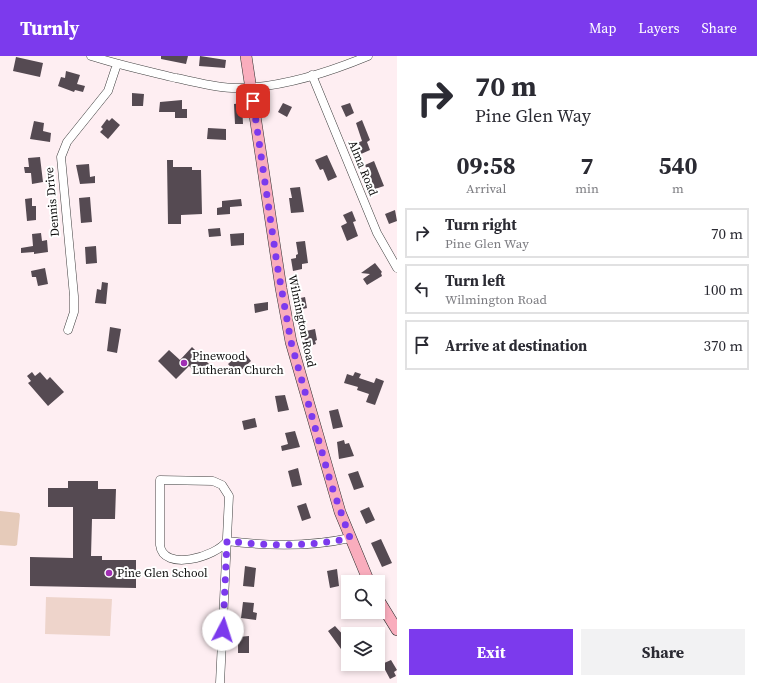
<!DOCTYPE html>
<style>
:root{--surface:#fff;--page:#f2f2f3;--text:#2b2b33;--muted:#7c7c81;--line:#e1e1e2;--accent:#7c3aed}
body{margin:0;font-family:"Source Serif 4",serif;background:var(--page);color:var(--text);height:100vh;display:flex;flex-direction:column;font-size:15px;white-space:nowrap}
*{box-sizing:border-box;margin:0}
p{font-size:13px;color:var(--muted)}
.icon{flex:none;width:22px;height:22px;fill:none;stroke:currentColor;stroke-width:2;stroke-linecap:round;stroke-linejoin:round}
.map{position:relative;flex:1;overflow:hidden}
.drawer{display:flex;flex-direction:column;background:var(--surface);width:360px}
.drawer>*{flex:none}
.hud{background:#fff;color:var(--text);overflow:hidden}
.tools{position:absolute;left:341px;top:519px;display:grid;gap:8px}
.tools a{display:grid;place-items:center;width:44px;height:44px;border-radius:0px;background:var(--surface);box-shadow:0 2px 6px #0003;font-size:20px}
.pin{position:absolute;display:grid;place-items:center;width:34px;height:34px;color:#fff;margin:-17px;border-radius:8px;box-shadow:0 2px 6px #0006}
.me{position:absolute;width:44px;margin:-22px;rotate:5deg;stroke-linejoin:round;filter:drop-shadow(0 0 3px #0008)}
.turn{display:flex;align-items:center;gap:14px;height:84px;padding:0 12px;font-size:18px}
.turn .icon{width:52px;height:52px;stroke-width:2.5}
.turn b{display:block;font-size:28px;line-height:34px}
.eta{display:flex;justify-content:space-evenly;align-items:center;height:68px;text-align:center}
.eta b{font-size:24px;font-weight:700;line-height:28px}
.button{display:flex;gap:8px;margin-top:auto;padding:8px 12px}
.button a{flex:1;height:46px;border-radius:0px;background:var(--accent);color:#fff;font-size:16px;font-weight:700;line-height:46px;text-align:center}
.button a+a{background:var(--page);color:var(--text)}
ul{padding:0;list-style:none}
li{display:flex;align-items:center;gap:12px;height:50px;margin:0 8px 6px;padding:0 4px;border:2px solid var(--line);border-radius:0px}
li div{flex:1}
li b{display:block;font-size:15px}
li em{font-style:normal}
header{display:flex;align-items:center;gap:24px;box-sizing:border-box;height:56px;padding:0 20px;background:var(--accent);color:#fff}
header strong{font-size:19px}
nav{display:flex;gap:22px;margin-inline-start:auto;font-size:14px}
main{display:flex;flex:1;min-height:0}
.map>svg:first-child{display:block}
</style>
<header>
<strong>Turnly</strong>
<nav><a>Map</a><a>Layers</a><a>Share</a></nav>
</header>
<main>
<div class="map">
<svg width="397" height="627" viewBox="0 0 397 627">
<rect width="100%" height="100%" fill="#feeef2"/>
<path fill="#e6cbba" d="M0 455 19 457 20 459 17 489 15 490 0 489Z"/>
<path fill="#eed4cb" d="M46 541 112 543 110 580 45 578Z"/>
<path fill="#554a52" d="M161 0H188L186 8 161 3Z
M200 0 226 4 225 12 199 10Z
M16 1 43 7 40 21 13 15Z
M66 15 80 19 77 28 85 30 83 36 75 34 74 36 58 30 61 21 65 22Z
M132 37 144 38 143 50H132Z
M182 44V53H187V62H175V56H159L160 46Z
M242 47 243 68H235L234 48Z
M283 47 292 51 287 61 278 56Z
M350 47 354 57 346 61 341 50Z
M112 62 120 69 108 83 100 76 103 73 101 71 107 63 109 65Z
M362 64 370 84 367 86 370 94 361 98 357 87 362 85 356 67Z
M34 65 44 67 43 75 51 77 50 86 30 83Z
M208 72 226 73V84L207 83Z
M327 99 337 121 328 125 323 113 320 114 315 104Z
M40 101 43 126 32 128 31 117H25L24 111H29L28 102Z
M167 104H173V111H192V114H201L202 158 181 159V168H168Z
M374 105 384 130 375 133 365 109Z
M89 108 90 121 95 120V127L80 128 76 109Z
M300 131 304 156 291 157 289 142H292L290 132Z
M90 141 92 166 81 167 79 142Z
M32 142V150H36V164L27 165 25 143Z
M241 143 242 150 230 151V158L217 159V152L222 151V145Z
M395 154 397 165 389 168 385 158Z
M352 155 356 165 353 166 358 180 347 185 341 170 347 167 343 159Z
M220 172 221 180 209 181 208 173Z
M41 177 42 185 47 184 48 196 34 198V196L21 197V192L33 190 32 178Z
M244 177V189L231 190 230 178Z
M305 185 308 207 302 208V213L293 215 291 203 296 202V199L298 198 296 186Z
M96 190 97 207 86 208 85 191Z
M375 207 382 216 381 217 382 220 367 229 363 223 370 218 361 217Z
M45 212 48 228 38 230 36 221H32L31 215Z
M102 226 108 227 106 248 95 247 97 233 101 234Z
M305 241 307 252 299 254 296 243Z
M268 246V254L255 257 254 248Z
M110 271 121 273 117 297 107 295Z
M315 273 317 284 315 285 316 288 306 291 304 280 307 279 306 275Z
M192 291 210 309 200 320 189 310 176 323 158 305 169 294 180 304Z
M243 295 251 305 237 318 228 308Z
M32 316 35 320 40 316 47 324 50 321 64 336 48 350 28 327 31 325 27 320Z
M355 316 361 318 359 322 374 327 376 322 384 325 375 349 366 346 369 338 357 334 358 331 344 327 347 318 353 320Z
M285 339 289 354 278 356 275 340Z
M338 353 343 371 333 373 329 355Z
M255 362 257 371 244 374 242 365Z
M295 375 300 391 282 395 281 390 288 388 285 377Z
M344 384 345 388 349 387 354 400 339 403 337 386Z
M298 412 302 429 292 431 288 415Z
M358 415 364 431 354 434 348 418Z
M68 425H98V433H116L115 463H92L91 500H102V504H136V532L30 530V501L73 502V451H48V432H68Z
M306 447 311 462 302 465 297 450Z
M369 451 375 464 366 468 360 455Z
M381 483 392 507 382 511 371 487Z
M245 510 256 512 254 531 243 530Z
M337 513 339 530 330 532 327 515Z
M243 546 254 547 253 556 257 557 256 564 241 562Z
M335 570 345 581 343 582 347 588 341 593 328 575Z
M249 580V597H238V581Z
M391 604 397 614 394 616 396 620 390 623 382 608Z"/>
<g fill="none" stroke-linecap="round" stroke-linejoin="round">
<defs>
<path id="street" d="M91 0C119 9 147 15 176 22 196 26 216 32 236 32 281 32 327 17 368 0
M312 19 377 177 397 212
M68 274 74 256V240L61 101 67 86 108 35 117 8
M227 485C267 490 310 491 350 482
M220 627 229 440 222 429 213 425 160 424V489C163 516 216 501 227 485"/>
<path id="secondary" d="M246 0 281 232 291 286 340 456 369 526
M378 543 397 574"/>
</defs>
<use href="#street" stroke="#404040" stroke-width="9"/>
<use href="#secondary" stroke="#2f2f2f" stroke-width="12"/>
<use href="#street" stroke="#fff" stroke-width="8"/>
<use href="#secondary" stroke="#f9adbd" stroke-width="11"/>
</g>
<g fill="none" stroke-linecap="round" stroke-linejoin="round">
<path stroke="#7c3aed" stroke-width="7" stroke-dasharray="0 12.6" d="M223 574 227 485C267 490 310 491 350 482L331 428 291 286 277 208 253 45"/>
</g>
<g fill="#a02fb3" stroke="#fff" stroke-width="1.5">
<circle cx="184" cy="307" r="4"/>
<circle cx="109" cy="517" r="4"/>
</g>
<g text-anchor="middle" stroke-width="4" stroke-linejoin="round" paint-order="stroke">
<g font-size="12" fill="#0d0d0d" stroke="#fff">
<text transform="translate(363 112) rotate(68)" y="4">Alma Road</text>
<text transform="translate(52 146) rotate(-95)" y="4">Dennis Drive</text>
<text transform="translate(302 265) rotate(78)" y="4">Wilmington Road</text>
</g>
<g font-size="12" fill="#0d0d0d" stroke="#fff" text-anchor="start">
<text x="192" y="304">Pinewood<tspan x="192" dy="14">Lutheran Church</tspan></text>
<text x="117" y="521">Pine Glen School</text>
</g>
</g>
</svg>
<div class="tools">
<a><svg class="icon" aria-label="search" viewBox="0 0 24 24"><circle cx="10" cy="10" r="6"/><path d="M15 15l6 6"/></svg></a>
<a><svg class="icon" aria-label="layers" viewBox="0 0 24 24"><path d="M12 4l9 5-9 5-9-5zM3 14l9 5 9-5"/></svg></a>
</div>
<div class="pin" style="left:253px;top:45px;background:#d93025"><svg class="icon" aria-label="arrive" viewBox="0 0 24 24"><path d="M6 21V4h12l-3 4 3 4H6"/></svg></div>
<svg class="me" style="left:223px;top:574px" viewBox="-20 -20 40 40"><circle r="19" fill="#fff"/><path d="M0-13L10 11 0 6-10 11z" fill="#7c3aed"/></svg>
</div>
<section class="drawer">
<div class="hud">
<div class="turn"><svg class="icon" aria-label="right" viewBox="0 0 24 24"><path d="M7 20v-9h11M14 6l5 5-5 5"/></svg><div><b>70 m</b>Pine Glen Way</div></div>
</div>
<div class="eta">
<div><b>09:58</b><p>Arrival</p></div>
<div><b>7</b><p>min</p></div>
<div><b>540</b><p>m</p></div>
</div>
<ul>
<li><svg class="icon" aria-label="right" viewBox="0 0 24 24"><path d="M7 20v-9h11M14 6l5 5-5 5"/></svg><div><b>Turn right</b><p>Pine Glen Way</p></div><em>70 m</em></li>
<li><svg class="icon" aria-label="left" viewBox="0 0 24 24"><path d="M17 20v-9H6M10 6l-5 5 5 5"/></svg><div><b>Turn left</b><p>Wilmington Road</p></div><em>100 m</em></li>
<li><svg class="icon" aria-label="arrive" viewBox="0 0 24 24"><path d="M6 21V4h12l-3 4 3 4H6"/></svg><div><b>Arrive at destination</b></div><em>370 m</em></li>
</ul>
<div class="button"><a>Exit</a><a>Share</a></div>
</section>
</main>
